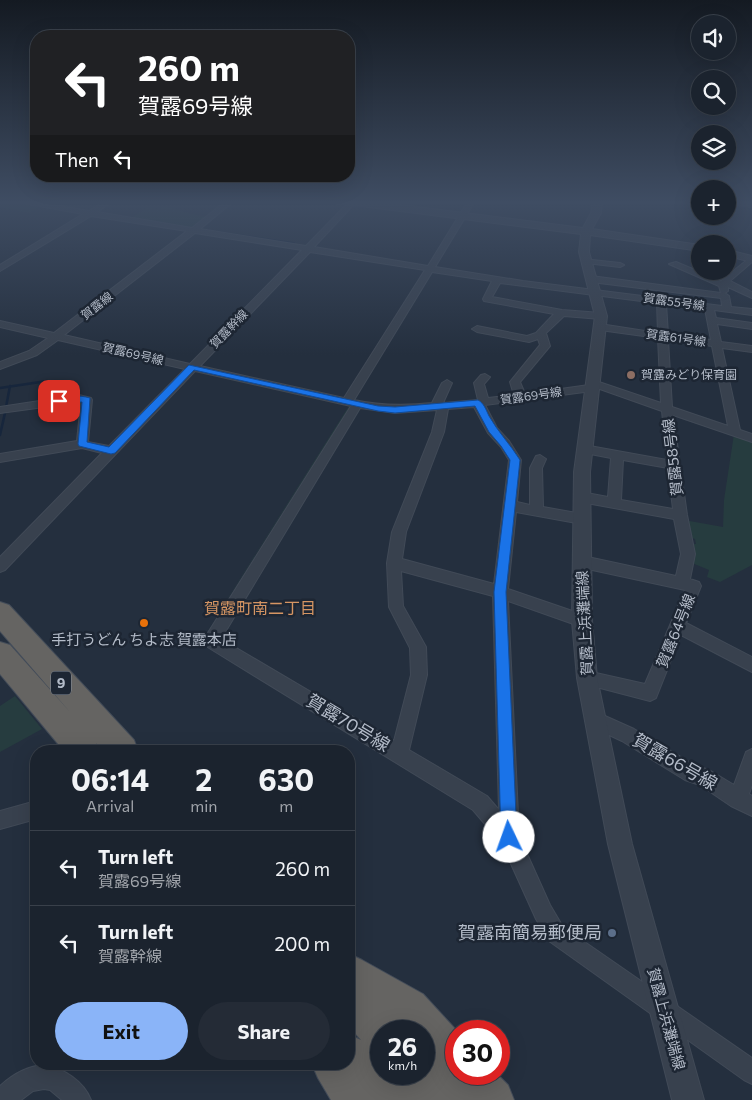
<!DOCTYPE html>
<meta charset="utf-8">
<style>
:root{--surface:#1b232e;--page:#242b36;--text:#f1f3f6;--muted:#a0a4aa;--line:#39404a;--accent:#8ab4f8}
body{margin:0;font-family:Commissioner,"Noto Sans JP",sans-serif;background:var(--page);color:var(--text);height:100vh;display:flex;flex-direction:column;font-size:19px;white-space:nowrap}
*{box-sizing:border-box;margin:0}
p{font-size:16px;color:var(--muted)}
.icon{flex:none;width:28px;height:28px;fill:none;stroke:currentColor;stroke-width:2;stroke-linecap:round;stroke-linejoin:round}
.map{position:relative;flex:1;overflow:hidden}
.panel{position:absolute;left:30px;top:745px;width:325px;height:325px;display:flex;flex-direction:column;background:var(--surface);border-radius:20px;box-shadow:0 5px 20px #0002,0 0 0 1px var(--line)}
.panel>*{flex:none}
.guide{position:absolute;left:30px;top:30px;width:325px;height:152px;border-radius:20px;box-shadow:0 5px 20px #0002,0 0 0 1px var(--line);background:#202124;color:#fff;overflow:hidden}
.buttons{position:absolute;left:691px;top:15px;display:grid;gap:10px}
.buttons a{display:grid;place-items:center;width:45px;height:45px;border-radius:50%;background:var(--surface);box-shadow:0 5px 20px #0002,0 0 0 1px var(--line);font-size:25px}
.speed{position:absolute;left:370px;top:1020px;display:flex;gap:10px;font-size:25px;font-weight:700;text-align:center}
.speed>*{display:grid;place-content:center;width:65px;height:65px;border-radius:50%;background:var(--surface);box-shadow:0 5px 20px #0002,0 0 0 1px var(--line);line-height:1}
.speed small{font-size:12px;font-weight:400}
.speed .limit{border:8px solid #d22;background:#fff;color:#111}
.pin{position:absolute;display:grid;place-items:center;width:42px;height:42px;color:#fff;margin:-21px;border-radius:10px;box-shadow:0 2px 8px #0006}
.me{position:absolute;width:55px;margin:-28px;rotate:357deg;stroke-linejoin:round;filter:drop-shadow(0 0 4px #0008)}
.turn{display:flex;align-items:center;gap:18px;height:105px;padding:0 25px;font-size:22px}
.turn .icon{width:65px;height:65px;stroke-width:2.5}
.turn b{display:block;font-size:35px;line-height:42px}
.then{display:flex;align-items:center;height:48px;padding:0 25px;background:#0003;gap:10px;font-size:19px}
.eta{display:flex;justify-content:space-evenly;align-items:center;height:85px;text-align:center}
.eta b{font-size:30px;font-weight:700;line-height:35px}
.button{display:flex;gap:10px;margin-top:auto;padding:10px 25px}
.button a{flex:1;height:58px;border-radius:30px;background:var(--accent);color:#111;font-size:20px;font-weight:700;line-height:58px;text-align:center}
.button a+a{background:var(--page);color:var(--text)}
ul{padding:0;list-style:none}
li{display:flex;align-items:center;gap:15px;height:75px;padding:0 25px;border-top:1px solid var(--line)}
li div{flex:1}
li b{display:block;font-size:19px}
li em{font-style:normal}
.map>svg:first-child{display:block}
</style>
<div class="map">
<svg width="752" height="1100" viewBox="0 0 752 1100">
<rect width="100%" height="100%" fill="#242f3e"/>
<path fill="#263c3f" d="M0 201 41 206 29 213 0 207Z
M163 206C179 209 191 215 207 217L190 228 130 219 147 208 159 209Z
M349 406H350L200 642 342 417Z
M734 434 752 440V565L720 582 707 577 709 570 692 563 691 544H696L695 539 690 537 684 520 723 527 724 500Z
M15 696 42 729 0 752V706Z"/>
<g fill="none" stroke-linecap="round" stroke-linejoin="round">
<path stroke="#17263c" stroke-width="2" d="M204 230 294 243"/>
<path stroke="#17263c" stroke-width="2.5" d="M0 388 47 381
M6 407 10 386
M0 435 5 413"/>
<defs>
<path id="minor" d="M12 201H30L89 211 105 201H113L97 212 192 228 226 201H234L200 229 306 246 350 201H357L314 247 428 266 468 201H475L435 267 523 281 722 306 721 298 591 282 587 279 591 276 721 293 719 286 669 264 676 262 721 281 752 256V262L730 281 752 292V298L728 287V291L725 293 729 296 731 307 752 309V315L714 310 716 318 752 323V329L717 324 721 342 752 346V352L722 348 740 430 752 434V442L673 415 687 515 695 554 690 579 699 582 701 586 686 623 752 657V672L681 635 656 698 650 701 581 683 579 678 581 673 587 671 645 684 685 590 583 568 578 566 576 562 578 558 583 556 676 576 681 554 674 519 581 502 577 500 575 497 577 494 581 492 608 497 611 458 580 452 578 449 580 446 584 445 667 460 662 411 597 388 592 391 485 405 497 428 509 441 521 460 517 502 530 505V468L536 456 540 455 546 459 542 468 543 507 582 514 587 516 589 519 587 522 582 524 516 512 508 589 587 616 590 621 587 626 582 627 508 601 519 836 550 905 563 927 752 1058V1084L744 1080 549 941 536 919 502 844 473 810 206 646 203 641 206 636 351 406 195 371 5 570 0 572V557L102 453 82 448 0 462V454L77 441 81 402 0 413V407L79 395 91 398 92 400 88 442 109 446 185 369 58 340 37 355 0 369V362L29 351 48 338 0 327V321L54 333 187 231 91 216 0 271V265L83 214ZM195 233 302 250 190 364 64 335ZM310 252 425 270 344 398 200 366ZM432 272 492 281 483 299 484 301 554 314 536 333 527 336 477 326 472 329 477 332 529 342 538 339 540 345 510 382 514 395 488 398 484 384 490 377 485 374 481 375 474 383 478 400 443 403 452 383 447 380 442 383 432 403C404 406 381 406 354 400ZM500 283 657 303 658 333 600 324 595 327 600 330 658 338 661 403 593 380 589 381 588 383 589 385 525 394 520 382 550 346 546 333 564 316 601 319 606 316 601 313 562 310 492 297ZM666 304 705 309 711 340 668 334ZM668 340 712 346 728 426 672 407ZM474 407 488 433 501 447 509 460 494 584 402 559 406 532 444 432 448 409ZM360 408 395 413 437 410 432 432 392 532 387 563 389 607 410 648 411 675 394 741 221 639ZM623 460 668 468 673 509 621 500ZM401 571 493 596 499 810 487 796 409 750 427 675 426 647 403 606Z
M728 201 752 203V207L728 204Z
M583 259 620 263 624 265 620 267 586 263H583Z
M596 712 634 729 694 765 709 770 734 785 746 752 752 749V785L749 794 752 796V816L731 806 700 785 685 780 622 741 590 726 587 720 590 714Z
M36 801V819L0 829V811Z
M44 1065C64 1068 84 1082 91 1100H62L50 1090 44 1089 33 1091 21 1100H0V1086C12 1075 27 1066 44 1065Z"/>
<path id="tertiary" d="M349 201H369L583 228 591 213 593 201H602L601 213 592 229 700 245V251L590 235 589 252 607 316 590 472 592 621 597 678 632 844 704 1100H672L608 844 577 678 572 621 574 472 595 316 579 252 581 234 353 205Z
M728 250 752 256V262L728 256Z"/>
<path id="trunk" d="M0 602 9 605 134 740 138 751H103L96 743 99 751H64L0 674V642L10 645 70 712 0 631Z
M349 954 362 960 423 994 457 1031 456 1074H497L508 1085 514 1100H331L318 1078 312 1064H349V1035L361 1040 349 1026ZM398 1025 404 1031H424V1074H381V1055L373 1049 381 1052V1031H401Z"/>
</defs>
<use href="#minor" stroke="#414a57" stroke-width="2"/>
<use href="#tertiary" stroke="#414a57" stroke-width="2"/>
<use href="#trunk" stroke="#434c59" stroke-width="2"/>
<use href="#minor" fill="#38414e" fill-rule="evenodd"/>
<use href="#tertiary" fill="#38414e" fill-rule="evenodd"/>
<use href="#trunk" fill="#656462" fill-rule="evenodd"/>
</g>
<linearGradient id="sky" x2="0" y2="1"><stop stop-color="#141a22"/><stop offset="0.57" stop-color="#3f4d63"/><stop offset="1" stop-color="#3f4d63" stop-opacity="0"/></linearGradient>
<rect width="752" height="355" fill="url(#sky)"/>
<path fill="#1a73e8" stroke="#114b97" d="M189 365 378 406 395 407 478 400C484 403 486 410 489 416 498 432 510 444 520 460L506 592 517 837 515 842 509 845 503 842 501 837 494 592 510 460 501 446 489 432 475 406 395 413 378 411 194 370 115 453 111 454 79 446 78 444 82 402 59 404 55 401C64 394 79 395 90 398L87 442 109 447Z"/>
<circle fill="#8d6e63" stroke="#1d2633" stroke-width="2" cx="631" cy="375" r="5"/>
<circle fill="#e8710a" stroke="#1d2633" stroke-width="2" cx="144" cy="623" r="5"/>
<circle fill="#5c6f8a" stroke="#1d2633" stroke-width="2" cx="612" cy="933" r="5"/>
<g text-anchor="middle" stroke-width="5" stroke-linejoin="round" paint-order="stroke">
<g font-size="12" fill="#b4bcc9" stroke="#1d2633">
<text transform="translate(674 302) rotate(8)" y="4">賀露55号線</text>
<text transform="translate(97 306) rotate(-38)" y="4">賀露線</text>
<text transform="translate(229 329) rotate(-46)" y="4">賀露幹線</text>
<text transform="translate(676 338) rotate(8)" y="4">賀露61号線</text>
<text transform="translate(133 354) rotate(13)" y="4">賀露69号線</text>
<text transform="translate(531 396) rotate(-8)" y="4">賀露69号線</text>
</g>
<g font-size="12" fill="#b4bcc9" stroke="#1d2633" text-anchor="start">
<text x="641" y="379">賀露みどり保育園</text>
</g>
<rect fill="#1d2633" stroke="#878f9c" stroke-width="1" x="51" y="671.5" width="20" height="23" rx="4"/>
<g font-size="14" font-weight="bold" fill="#b4bcc9">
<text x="61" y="688">9</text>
</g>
<g font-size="15" fill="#b4bcc9" stroke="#1d2633">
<text transform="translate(673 457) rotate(-97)" y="5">賀露58号線</text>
<text transform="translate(585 623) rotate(-93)" y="5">賀露上浜灘端線</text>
<text transform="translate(676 631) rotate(-68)" y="5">賀露64号線</text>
<text transform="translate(666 1019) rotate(75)" y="5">賀露上浜灘端線</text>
</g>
<g font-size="15" fill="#b4bcc9" stroke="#1d2633">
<text x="144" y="645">手打うどん ちよ志 賀露本店</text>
</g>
<g font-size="16" fill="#d59563" stroke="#1d2633">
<text x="260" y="614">賀露町南二丁目</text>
</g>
<g font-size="18" fill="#b4bcc9" stroke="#1d2633">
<text transform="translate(348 723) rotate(31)" y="6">賀露70号線</text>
<text transform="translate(675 762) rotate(30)" y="6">賀露66号線</text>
</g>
<g font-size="18" fill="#b4bcc9" stroke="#1d2633" text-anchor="end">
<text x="602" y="939">賀露南簡易郵便局</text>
</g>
</g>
</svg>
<div class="buttons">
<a><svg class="icon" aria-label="sound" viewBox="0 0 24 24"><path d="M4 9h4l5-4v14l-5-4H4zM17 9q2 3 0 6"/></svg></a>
<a><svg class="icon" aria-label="search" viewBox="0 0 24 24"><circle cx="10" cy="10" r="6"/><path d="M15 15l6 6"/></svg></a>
<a><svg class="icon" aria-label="layers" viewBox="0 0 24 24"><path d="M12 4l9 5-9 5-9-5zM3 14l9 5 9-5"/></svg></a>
<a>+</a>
<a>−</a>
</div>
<div class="speed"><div>26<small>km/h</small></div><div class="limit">30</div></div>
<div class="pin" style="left:59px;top:401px;background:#d93025"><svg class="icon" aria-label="arrive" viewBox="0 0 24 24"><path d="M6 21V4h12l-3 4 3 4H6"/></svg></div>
<svg class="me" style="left:509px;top:837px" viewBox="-20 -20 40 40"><circle r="19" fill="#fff"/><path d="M0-13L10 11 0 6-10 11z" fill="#1a73e8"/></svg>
<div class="guide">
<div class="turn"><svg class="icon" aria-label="left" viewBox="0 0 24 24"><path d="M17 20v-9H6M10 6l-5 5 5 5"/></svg><div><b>260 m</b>賀露69号線</div></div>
<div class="then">Then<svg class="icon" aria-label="left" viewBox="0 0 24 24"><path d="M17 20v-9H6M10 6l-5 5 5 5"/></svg></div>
</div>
<section class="panel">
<div class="eta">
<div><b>06:14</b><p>Arrival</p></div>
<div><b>2</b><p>min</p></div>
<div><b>630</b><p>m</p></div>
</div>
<ul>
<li><svg class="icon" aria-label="left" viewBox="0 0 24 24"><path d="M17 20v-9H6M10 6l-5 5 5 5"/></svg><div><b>Turn left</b><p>賀露69号線</p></div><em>260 m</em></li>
<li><svg class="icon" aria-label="left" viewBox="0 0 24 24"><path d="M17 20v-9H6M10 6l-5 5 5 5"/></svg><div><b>Turn left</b><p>賀露幹線</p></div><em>200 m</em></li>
</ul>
<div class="button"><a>Exit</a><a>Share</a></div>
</section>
</div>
